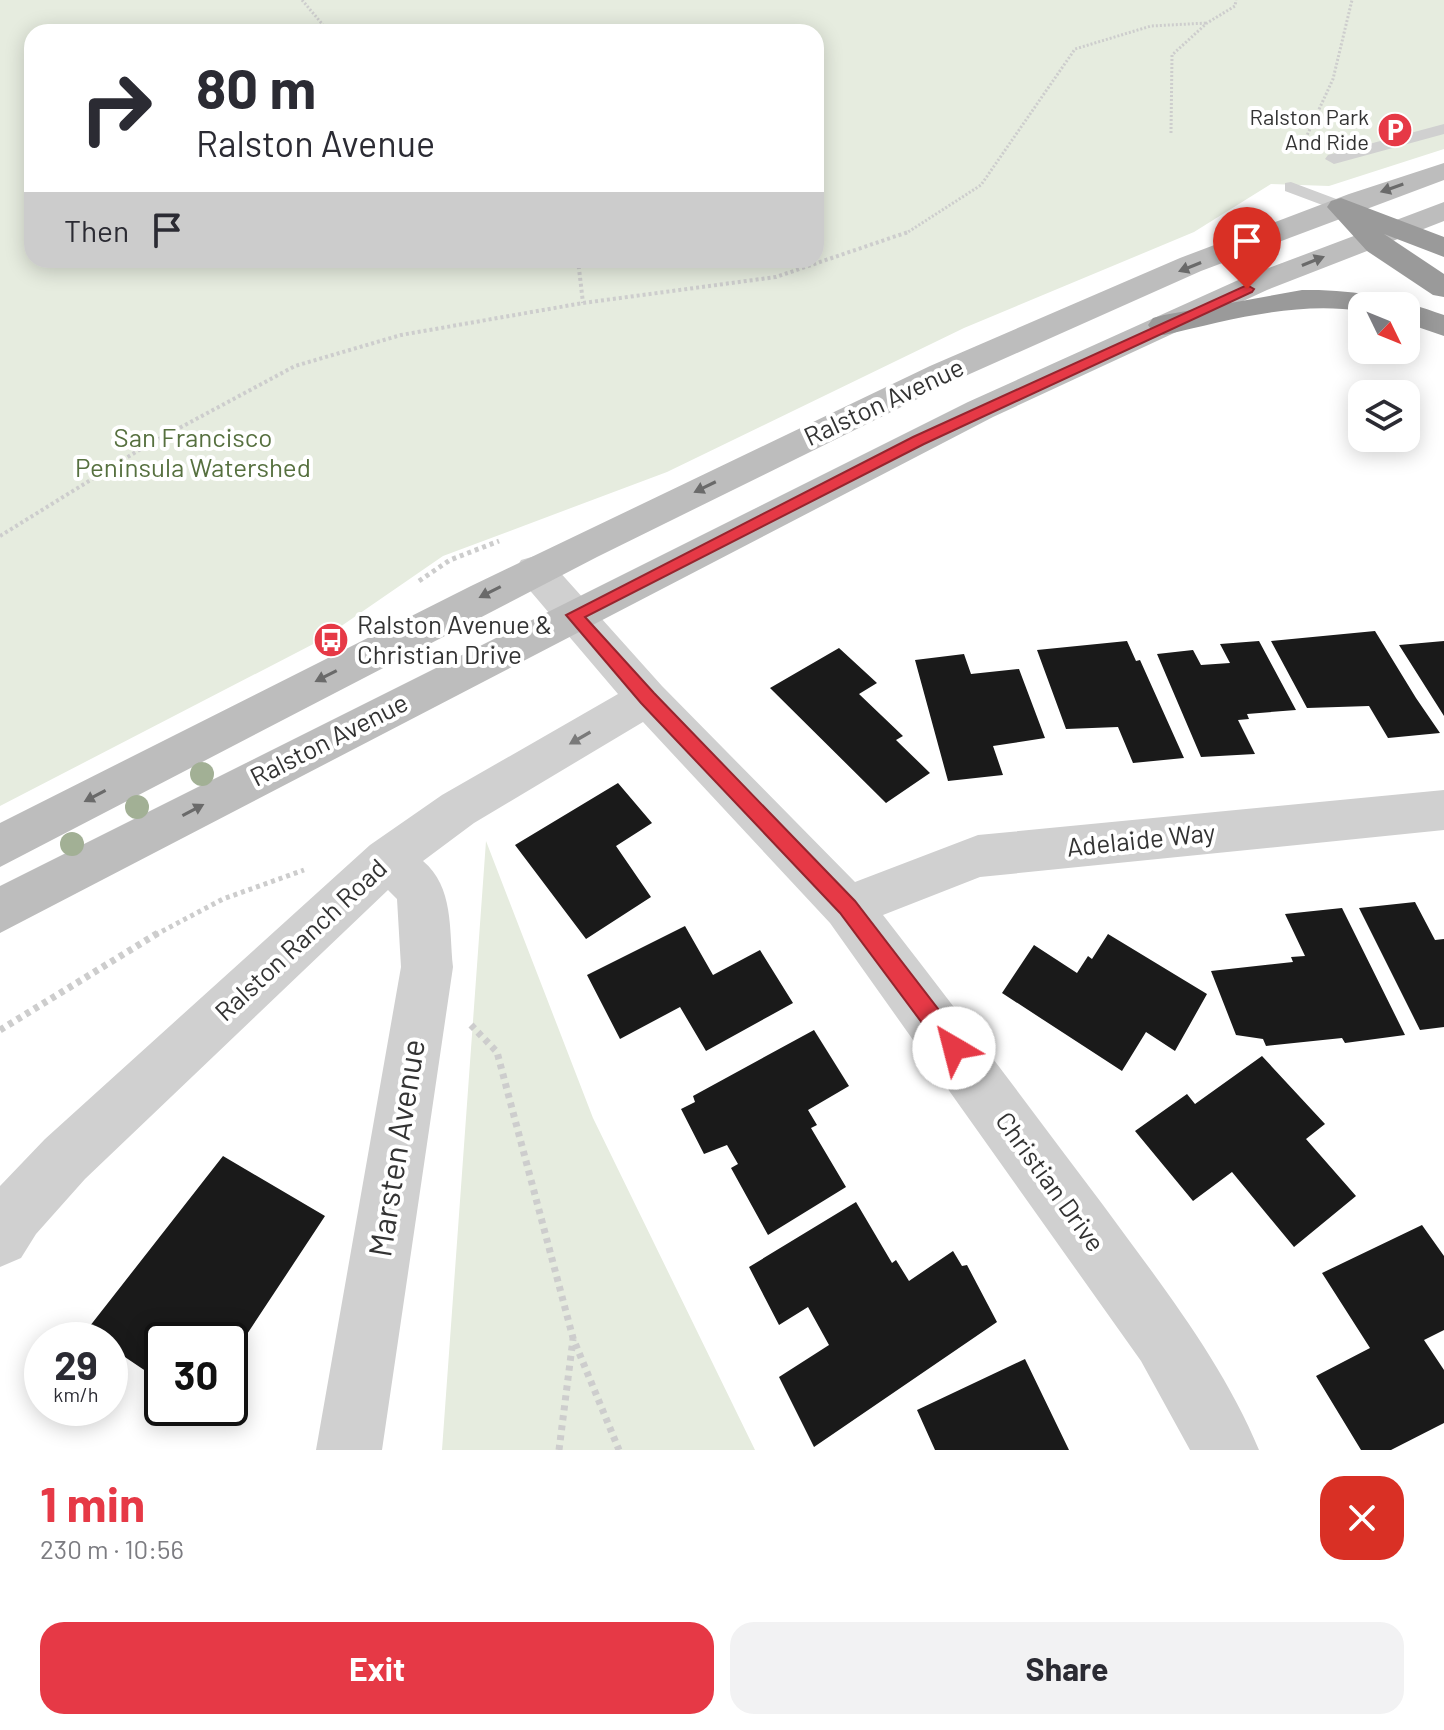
<!DOCTYPE html>
<meta charset="utf-8">
<style>
:root{--surface:#fff;--page:#f2f2f3;--text:#2b2b33;--muted:#7c7c81;--accent:#e63946}
body{margin:0;font-family:Barlow,sans-serif;background:var(--page);color:var(--text);height:100vh;display:flex;flex-direction:column;font-size:30px;white-space:nowrap}
*{box-sizing:border-box;margin:0}
p{font-size:26px;color:var(--muted)}
.icon{flex:none;width:44px;height:44px;fill:none;stroke:currentColor;stroke-width:2;stroke-linecap:round;stroke-linejoin:round}
.map{position:relative;height:1450px;overflow:hidden}
.panel{display:flex;flex-direction:column;background:var(--surface);flex:1}
.panel>*{flex:none}
.banner{position:absolute;left:24px;top:24px;width:800px;height:244px;border-radius:24px;box-shadow:0 4px 20px #0003;background:#fff;color:var(--text);overflow:hidden}
.needle{width:52px;rotate:133deg}
.buttons{position:absolute;left:1348px;top:292px;display:grid;gap:16px}
.buttons a{display:grid;place-items:center;width:72px;height:72px;border-radius:16px;background:var(--surface);box-shadow:0 4px 20px #0003;font-size:40px}
.speed{position:absolute;left:24px;top:1322px;display:flex;gap:16px;font-size:40px;font-weight:700;text-align:center}
.speed>*{display:grid;place-content:center;width:104px;height:104px;border-radius:50%;background:var(--surface);box-shadow:0 4px 20px #0003;line-height:1}
.speed small{font-size:20px;font-weight:400}
.speed .limit{border:4px solid #111;border-radius:12px;background:#fff;color:#111}
.pin{position:absolute;display:grid;place-items:center;width:68px;height:68px;color:#fff;margin:-82px -34px;border-radius:50% 50% 50% 0;rotate:-45deg;box-shadow:0 0 8px #0007}
.pin .icon{rotate:45deg}
.me{position:absolute;width:88px;margin:-44px;rotate:323deg;stroke-linejoin:round;filter:drop-shadow(0 0 6px #0008)}
.turn{display:flex;align-items:center;gap:28px;height:168px;padding:0 40px;font-size:36px}
.turn .icon{width:104px;height:104px;stroke-width:2.5}
.turn b{display:block;font-size:56px;line-height:68px}
.then{display:flex;align-items:center;height:76px;padding:0 40px;background:#0003;gap:16px;font-size:30px}
.round{display:grid;place-items:center;flex:none;width:84px;height:84px;border-radius:24px;background:var(--page)}
.summary{display:flex;align-items:center;justify-content:space-between;height:136px;padding:0 40px}
h1{font-size:48px;font-weight:700;line-height:60px;color:var(--accent)}
.cta{display:flex;gap:16px;margin-top:auto;padding:16px 40px}
.cta a{flex:1;height:92px;border-radius:24px;background:var(--accent);color:#fff;font-size:32px;font-weight:700;line-height:92px;text-align:center}
.cta a+a{background:var(--page);color:var(--text)}
.map>svg:first-child{display:block}
</style>
<div class="map">
<svg width="1444" height="1450" viewBox="0 0 1444 1450">
<rect width="100%" height="100%" fill="#fff"/>
<path fill="#e6ecdf" fill-rule="evenodd" d="M0 0H1444V149L1329 186 1271 184 1194 232 964 328 667 472 443 556 321 640 0 806ZM32 32H816V260H32Z
M486 841 593 1118 755 1450H442Z"/>
<path fill="#1a1a1a" d="M1375 631 1416 698 1440 733 1388 738 1369 706 1307 708 1271 641Z
M1127 641 1136 661 1140 660 1184 758 1133 763 1118 727 1066 729 1037 650Z
M1259 641 1296 710 1247 714 1249 719 1238 720 1255 754 1201 757 1157 654 1193 650 1201 665 1230 663 1220 644Z
M1444 641V716L1399 645Z
M839 648 877 683 859 694 903 736 896 740 930 773 886 803 770 688Z
M964 654 971 674 1019 669 1045 738 993 746 1003 775 948 781 915 660Z
M618 783 652 823 616 846 651 897 586 939 515 845Z
M1415 902 1435 940 1444 939V1027L1420 1030 1359 908Z
M1342 908 1405 1035 1345 1043 1342 1038 1266 1046 1263 1039 1236 1035 1211 971 1293 962 1291 957 1305 956 1285 914Z
M685 926 713 975 760 950 793 1003 706 1051 680 1007 620 1039 587 975Z
M1108 934 1207 994 1175 1051 1146 1032 1122 1071 1002 993 1034 945 1077 973 1088 956 1092 959Z
M814 1030 849 1086 808 1110 817 1125 811 1128 846 1187 768 1235 731 1168 738 1164 727 1145 704 1154 681 1109 695 1102 693 1096Z
M1262 1056 1325 1124 1306 1139 1356 1196 1294 1247 1232 1172 1193 1201 1135 1131 1187 1094 1195 1104Z
M223 1156 325 1216 230 1360V1340H162V1382L110 1347V1340H100L86 1331Z
M856 1202 892 1263 896 1260 909 1281 953 1251 962 1266 967 1265 997 1322 814 1447 779 1377 829 1345 808 1307 779 1325 749 1267Z
M1422 1225 1444 1256V1330L1424 1340 1444 1370V1423L1391 1450H1361L1316 1376 1370 1348 1322 1273Z
M1025 1359 1069 1450H935L917 1410Z"/>
<g fill="none" stroke-linecap="round" stroke-linejoin="round">
<path stroke="#cdcdcd" stroke-width="3" stroke-dasharray="2 2" stroke-linecap="butt" d="M302 0 329 32
M1171 133 1172 55 1207 23 1235 6 1236 0
M1304 142 1333 79 1352 0
M905 234 981 185 1075 49 1151 26 1207 23"/>
<path stroke="#cdcdcd" stroke-width="4" stroke-dasharray="3 3" stroke-linecap="butt" d="M578 260 583 303
M0 536 144 447 295 366 401 335 583 303 776 277 908 232"/>
<path stroke="#cdcdcd" stroke-width="5" stroke-dasharray="4 4" stroke-linecap="butt" d="M419 581 450 560 499 541
M155 935 223 899 304 870"/>
<path stroke="#cdcdcd" stroke-width="7" stroke-dasharray="5 5" stroke-linecap="butt" d="M471 1025 497 1052 573 1338 619 1450
M0 1030 158 933
M559 1450 573 1339"/>
<path fill="#d0d0d0" fill-rule="evenodd" d="M1444 124V134L1334 164 1325 159 1328 155Z
M1291 182 1347 203 1350 207 1341 212 1285 191V183Z"/>
<path fill="#d0d0d0" fill-rule="evenodd" d="M535 556 549 560 662 686 855 882 978 835 1444 790V830L980 877 883 915C958 1011 1030 1108 1103 1205 1160 1283 1222 1361 1259 1450H1190L1141 1361 830 923 643 722 474 823 423 861C454 887 449 929 453 967L382 1450H316L401 967 397 899 388 890 85 1179 36 1234 21 1258 0 1267V1186L45 1139 370 845 442 795 618 694 521 580 515 570 521 560Z"/>
<path fill="#bdbdbd" fill-rule="evenodd" d="M1444 163V180L1201 271 954 381 597 557 0 867V823L471 586 930 366 1180 258 1349 194Z
M1444 202V221L1267 290 993 417 0 933V886L968 402 1245 277Z"/>
<path fill="#9a9a9a" fill-rule="evenodd" d="M1341 198 1444 237V257L1384 234 1444 274V297L1433 295 1367 251 1327 207 1331 201Z
M1302 290C1354 289 1397 298 1444 315V336L1406 323V306H1362V311C1296 301 1228 320 1164 335L1153 332 1148 325 1153 318 1164 315Z"/>
</g>
<g fill="#a2b095">
<circle cx="202" cy="774" r="12"/>
<circle cx="137" cy="807" r="12"/>
<circle cx="72" cy="844" r="12"/>
</g>
<defs><path id="oneway-solid" d="M-6-.8H1V-3.2L6.5 0L1 3.2V.8H-6Z" transform="scale(2)"/></defs>
<g fill="#6a6a6a">
<use href="#oneway-solid" transform="translate(1392 188) rotate(161)"/>
<use href="#oneway-solid" transform="translate(1313 261) rotate(-22)"/>
<use href="#oneway-solid" transform="translate(1190 267) rotate(158)"/>
<use href="#oneway-solid" transform="translate(705 487) rotate(154)"/>
<use href="#oneway-solid" transform="translate(490 592) rotate(153)"/>
<use href="#oneway-solid" transform="translate(326 676) rotate(153)"/>
<use href="#oneway-solid" transform="translate(95 796) rotate(152)"/>
<use href="#oneway-solid" transform="translate(193 810) rotate(-28)"/>
</g>
<use fill="#7a7a7a" href="#oneway-solid" transform="translate(580 738) rotate(150)"/>
<path fill="#e63946" stroke="#96252e" stroke-width="2" d="M1247 285 1254 289 1252 292 924 444 585 617 654 693 855 901 962 1040 965 1048 962 1055 954 1058 946 1055 840 913 641 703 566 615 913 437Z"/>
<defs>
<symbol id="parking-disc" viewBox="-11 -11 22 22"><circle r="9.5" fill="#e63946" stroke="#fff"/><path d="M-3.5-5.5H1a3.5 3.5 0 0 1 0 7H-1V5.5H-3.5ZM-1-3.4V-.6H.8a1.4 1.4 0 0 0 0-2.8Z" fill="#fff"/></symbol>
<symbol id="bus-disc" viewBox="-11 -11 22 22"><circle r="9.5" fill="#e63946" stroke="#fff"/><path d="M-5-6H5V4H4V6H2V4H-2V6H-4V4H-5ZM-3.5-4V0h7V-4ZM-3.5 1.2v1.5H-2V1.2ZM2 1.2v1.5H3.5V1.2Z" fill="#fff"/></symbol>
</defs>
<g fill-rule="evenodd">
<use href="#parking-disc" x="1375" y="110" width="40" height="40"/>
<use href="#bus-disc" x="311" y="620" width="40" height="40"/>
</g>
<g text-anchor="middle" stroke-width="8" stroke-linejoin="round" paint-order="stroke">
<g font-size="22" fill="#333" stroke="#fff" text-anchor="end">
<text x="1369" y="125">Ralston Park<tspan x="1369" dy="25">And Ride</tspan></text>
</g>
<g font-size="26" fill="#333" stroke="#fff">
<text transform="translate(884 402) rotate(-25)" y="9">Ralston Avenue</text>
<text transform="translate(329 740) rotate(-27)" y="9">Ralston Avenue</text>
<text transform="translate(1141 840) rotate(-6)" y="9">Adelaide Way</text>
<text transform="translate(301 940) rotate(-43)" y="9">Ralston Ranch Road</text>
<text transform="translate(1050 1182) rotate(54)" y="9">Christian Drive</text>
</g>
<g font-size="26" fill="#56703f" stroke="#fff">
<text x="193" y="447">San Francisco<tspan x="193" dy="30">Peninsula Watershed</tspan></text>
</g>
<g font-size="26" fill="#333" stroke="#fff" text-anchor="start">
<text x="357" y="634">Ralston Avenue &amp;<tspan x="357" dy="30">Christian Drive</tspan></text>
</g>
<g font-size="32" fill="#333" stroke="#fff">
<text transform="translate(397 1148) rotate(-81)" y="11">Marsten Avenue</text>
</g>
</g>
</svg>
<div class="buttons">
<a><svg class="needle" viewBox="-14 -14 28 28"><path d="M0-13l5 13h-10z" fill="#e53935"/><path d="M0 13l5-13h-10z" fill="#7c7c81"/></svg></a>
<a><svg class="icon" aria-label="layers" viewBox="0 0 24 24"><path d="M12 4l9 5-9 5-9-5zM3 14l9 5 9-5"/></svg></a>
</div>
<div class="speed"><div>29<small>km/h</small></div><div class="limit">30</div></div>
<div class="pin" style="left:1247px;top:289px;background:#d93025"><svg class="icon" aria-label="arrive" viewBox="0 0 24 24"><path d="M6 21V4h12l-3 4 3 4H6"/></svg></div>
<svg class="me" style="left:954px;top:1048px" viewBox="-20 -20 40 40"><circle r="19" fill="#fff"/><path d="M0-13L10 11 0 6-10 11z" fill="#e63946"/></svg>
<div class="banner">
<div class="turn"><svg class="icon" aria-label="right" viewBox="0 0 24 24"><path d="M7 20v-9h11M14 6l5 5-5 5"/></svg><div><b>80 m</b>Ralston Avenue</div></div>
<div class="then">Then<svg class="icon" aria-label="arrive" viewBox="0 0 24 24"><path d="M6 21V4h12l-3 4 3 4H6"/></svg></div>
</div>
</div>
<section class="panel">
<div class="summary"><div><h1>1 min</h1><p>230 m · 10:56</p></div><a class="round" style="background:#d93025;color:#fff"><svg class="icon" aria-label="close" viewBox="0 0 24 24"><path d="M6 6l12 12M18 6L6 18"/></svg></a></div>
<div class="cta"><a>Exit</a><a>Share</a></div>
</section>
